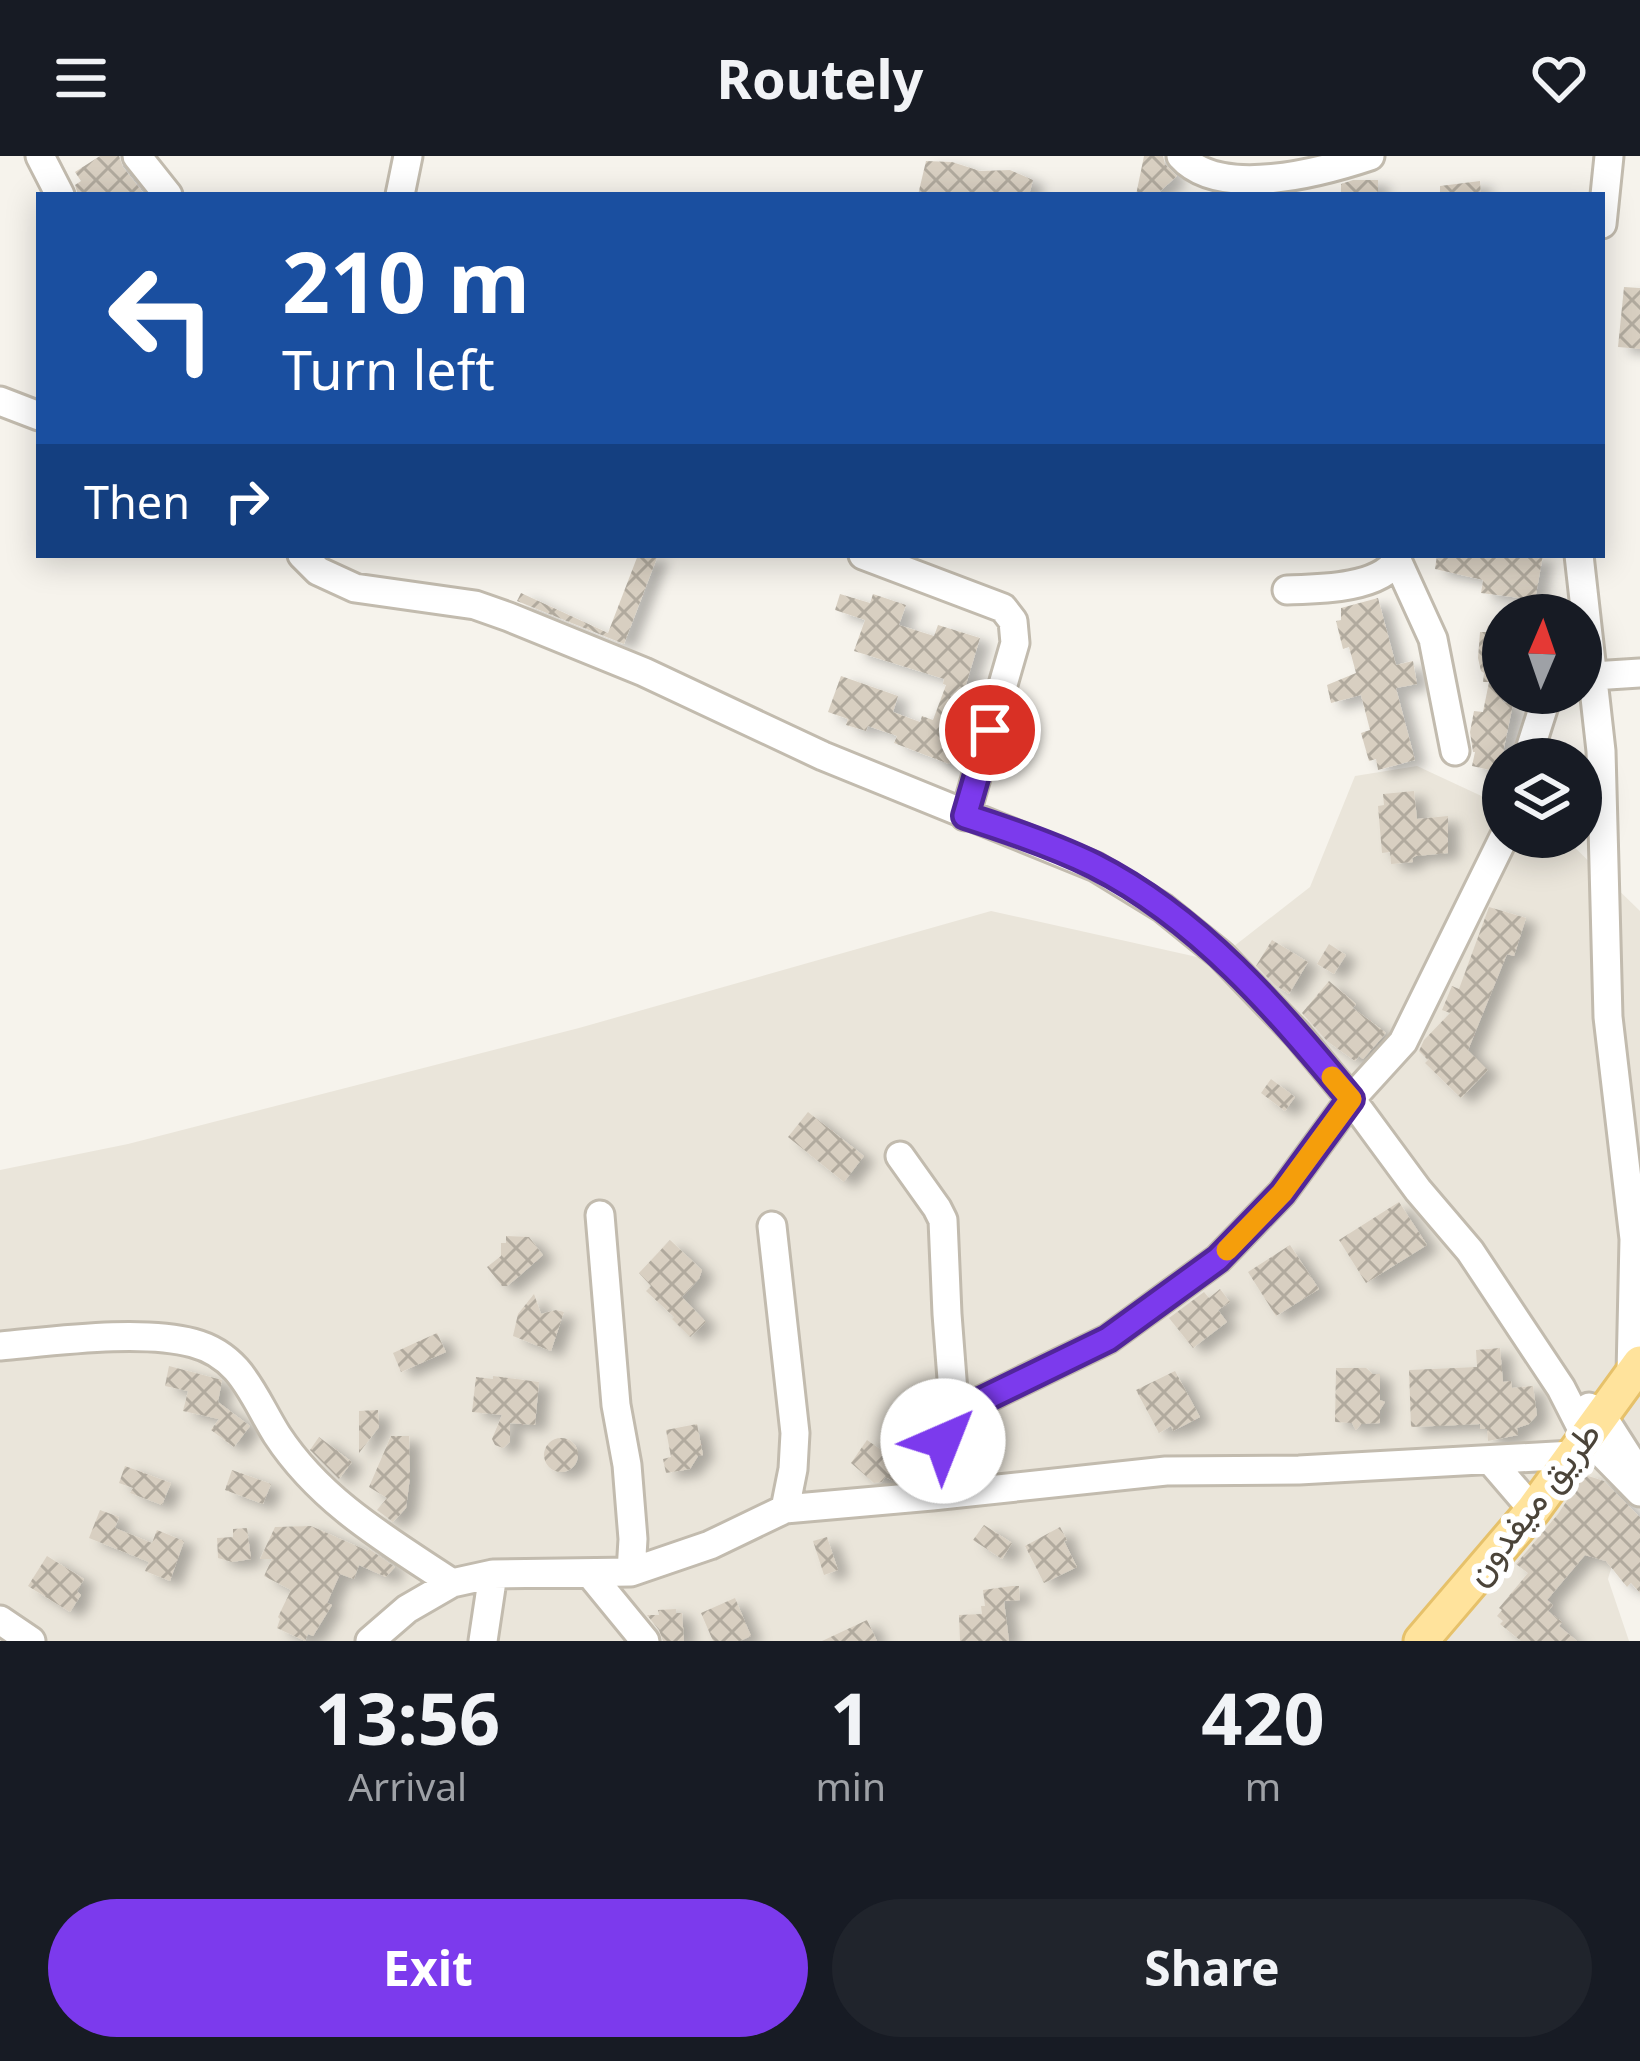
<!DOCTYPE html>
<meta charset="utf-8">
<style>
:root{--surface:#171b24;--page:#20242c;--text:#f1f3f6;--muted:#9ea1a6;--accent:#7c3aed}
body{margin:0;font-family:"Noto Sans",Vazirmatn,sans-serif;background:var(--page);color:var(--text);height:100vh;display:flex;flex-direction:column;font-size:45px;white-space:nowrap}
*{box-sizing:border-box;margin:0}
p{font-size:39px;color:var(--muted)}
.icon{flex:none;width:66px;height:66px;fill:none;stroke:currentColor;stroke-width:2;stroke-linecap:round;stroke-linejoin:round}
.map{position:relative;height:1485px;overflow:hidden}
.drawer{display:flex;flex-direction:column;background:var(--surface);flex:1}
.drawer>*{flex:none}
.guide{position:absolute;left:36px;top:36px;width:1569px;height:366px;border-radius:0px;box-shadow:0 6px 30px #0003;background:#1a4fa0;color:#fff;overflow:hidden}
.needle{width:78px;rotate:2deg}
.controls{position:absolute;left:1482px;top:438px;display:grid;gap:24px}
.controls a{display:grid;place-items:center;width:120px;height:120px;border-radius:50%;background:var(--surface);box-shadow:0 6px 30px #0003;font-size:60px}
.pin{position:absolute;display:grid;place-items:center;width:102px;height:102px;color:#fff;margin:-51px;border:6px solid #fff;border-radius:50%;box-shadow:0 3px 12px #0007}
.me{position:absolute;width:132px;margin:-66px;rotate:44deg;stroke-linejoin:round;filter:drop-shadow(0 0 9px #0008)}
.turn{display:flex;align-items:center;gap:42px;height:252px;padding:0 48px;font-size:54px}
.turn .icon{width:156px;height:156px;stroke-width:2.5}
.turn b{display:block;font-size:84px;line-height:102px}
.then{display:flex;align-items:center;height:114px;padding:0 48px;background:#0003;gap:24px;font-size:45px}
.eta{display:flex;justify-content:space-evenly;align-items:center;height:204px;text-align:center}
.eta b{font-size:72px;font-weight:700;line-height:84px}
.primary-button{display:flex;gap:24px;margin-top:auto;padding:24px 48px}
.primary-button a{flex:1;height:138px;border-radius:72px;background:var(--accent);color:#fff;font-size:48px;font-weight:700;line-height:138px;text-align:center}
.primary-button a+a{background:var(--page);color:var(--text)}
header{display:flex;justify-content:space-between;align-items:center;height:156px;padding:0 48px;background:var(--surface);font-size:54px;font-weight:700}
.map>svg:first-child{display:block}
</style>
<header><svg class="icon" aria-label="menu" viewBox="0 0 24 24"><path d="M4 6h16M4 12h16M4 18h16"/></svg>Routely<svg class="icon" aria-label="heart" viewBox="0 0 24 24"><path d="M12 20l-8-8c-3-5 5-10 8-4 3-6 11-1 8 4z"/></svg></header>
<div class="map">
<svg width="1640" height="1485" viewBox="0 0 1640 1485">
<defs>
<pattern id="building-cross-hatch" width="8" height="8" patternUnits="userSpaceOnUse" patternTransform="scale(3)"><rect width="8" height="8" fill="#d8cfc1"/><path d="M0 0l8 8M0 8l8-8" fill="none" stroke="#b1aa9e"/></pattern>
<filter id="shadow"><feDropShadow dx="11" dy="6" stdDeviation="6" flood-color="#0004"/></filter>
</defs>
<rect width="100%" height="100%" fill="#f6f3ec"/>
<path fill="#eae5da" d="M1417 610 1503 650V681L1566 683 1640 755V1314L1608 1423 1629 1485H0V1014L128 988 579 872 991 755 1215 805 1310 731 1355 620Z"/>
<path fill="url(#building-cross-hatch)" filter="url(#shadow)" d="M100 0H119L123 11 145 39H78L75 29 81 25 75 16Z
M1144 0H1163L1165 8 1177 20 1156 39H1136Z
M926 5 952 6 980 15 1010 14 1033 24 1029 39H918Z
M1353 24H1378V39H1341V28Z
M1480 25 1481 39H1440V30Z
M1624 131 1640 132V193L1618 191Z
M638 399H658L624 488 517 445 521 437 608 477Z
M1437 399H1543L1535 444 1481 437 1483 424 1435 413Z
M840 438 870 447 873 438 906 449 899 469 934 480 938 469 980 482 959 552 969 555 949 608 894 587 897 580 868 570 866 575 846 569 848 563 828 556 841 520 898 540 893 556 920 566 922 560 933 564 946 529 943 528 944 523 854 495 865 464 835 454Z
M1378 442 1396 509 1413 505 1417 528 1396 532 1415 604 1378 614 1376 603 1369 605 1361 577 1370 574 1361 539 1331 547 1327 529 1356 517 1349 491 1343 493 1336 465 1341 464V452Z
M1503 462V546L1513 548 1499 616 1472 610 1475 596H1473L1470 576 1474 555 1483 556 1489 526H1483L1484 517 1481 515 1478 502 1480 476H1486L1488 470Z
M1414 635 1417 663 1448 660V697L1416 700 1412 702 1413 706 1391 708 1390 696 1382 697 1378 650 1384 649 1383 638Z
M1489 751 1526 762 1514 800 1507 798 1468 894 1488 914 1461 942 1425 907 1428 904 1419 895 1424 884 1450 857 1442 854 1452 830 1459 833Z
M1272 784 1308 806 1289 838 1275 829 1256 810Z
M1329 788 1346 799 1334 818 1317 808Z
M1329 825 1356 848 1353 852 1386 877 1363 903 1359 900 1355 905 1327 885 1302 857Z
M1271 923 1295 941 1285 955 1261 937Z
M808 956 864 1000 844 1026 788 981Z
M1399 1046 1427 1089 1366 1127 1339 1084Z
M506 1080 529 1081 543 1099 517 1122 507 1130H502L487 1111 501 1100V1087H506Z
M670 1084 702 1114 699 1123 682 1141 706 1166 690 1181 672 1163 674 1161 646 1135 651 1130 639 1117Z
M1290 1089 1319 1133 1276 1160 1248 1116Z
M1220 1133 1230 1146 1218 1154 1227 1166 1193 1192 1169 1162 1204 1136 1209 1142Z
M534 1138 541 1158 556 1154 564 1156 551 1195 513 1180 518 1158Z
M437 1177 446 1196 401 1216 393 1197Z
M1500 1192 1503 1226 1511 1225 1512 1232 1533 1230 1537 1259 1529 1268 1517 1272 1518 1279 1488 1285 1487 1273H1480V1268L1411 1271 1409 1214 1477 1211 1476 1194Z
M169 1210 222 1224 218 1246 250 1270 234 1291 211 1274 219 1263 183 1255 188 1235 165 1230Z
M1336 1212H1366L1373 1218H1380V1244L1385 1246 1380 1254V1267L1361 1268 1356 1274 1352 1267 1335 1266Z
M1175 1215 1200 1261 1173 1275 1171 1270 1159 1277 1136 1234Z
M493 1220 539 1226 535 1269 510 1267V1286L503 1292 495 1289 492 1283 502 1259 472 1256 476 1221 493 1223Z
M378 1254 379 1271 359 1297V1255Z
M697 1268 703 1299 698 1300 690 1313 666 1317 663 1303 671 1301 666 1274Z
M391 1280H409L410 1321 406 1352 393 1366 377 1354 387 1342 369 1331Z
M319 1281 352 1306 339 1323 310 1294Z
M544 1299a17 17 0 1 1 34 0a17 17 0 1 1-34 0Z
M867 1284 904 1310 893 1325 885 1321 882 1326 874 1327 851 1307Z
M125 1310 171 1327 162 1349 130 1337 133 1332 119 1327Z
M232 1314 271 1328 263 1348 225 1334Z
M1588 1320 1604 1325 1640 1361V1437L1631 1427 1627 1431 1606 1405 1585 1399 1547 1444 1553 1449 1548 1455 1562 1466 1559 1470 1577 1485H1521L1500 1468 1503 1465 1497 1460 1502 1454 1499 1452 1528 1417 1516 1408 1558 1358 1582 1322Z
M100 1354 119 1361 115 1372 152 1387 157 1374 184 1385 170 1425 145 1415 149 1406 89 1382Z
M984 1369 1012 1387 1002 1403 973 1384Z
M311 1370 368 1395 369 1393 395 1411 386 1421 359 1409 354 1423 340 1418 327 1447 332 1449 313 1480 308 1478 305 1485 277 1472 280 1463 278 1461 291 1434 264 1420 272 1403H260L275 1371Z
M1060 1371 1067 1384 1064 1385 1077 1411 1044 1427 1025 1390Z
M247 1372 251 1403 232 1406 218 1402 217 1382 233 1381V1373Z
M827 1381 838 1414 824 1419 813 1385Z
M47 1400 84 1423 77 1435 81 1439 70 1456 28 1430Z
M1012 1430H1019L1020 1444 1004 1445 1009 1485H960L959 1459 982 1458 981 1450H985L983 1434Z
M735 1442 751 1480 740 1485H713L701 1457Z
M676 1453V1457H682L684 1485H663L659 1474 647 1459H659L658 1454Z
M867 1464 877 1485H822Z"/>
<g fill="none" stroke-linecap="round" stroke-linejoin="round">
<defs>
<path id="minor" d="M40 0 60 39
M137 0 168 39
M1181 0C1220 44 1322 16 1370 0
M400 39 408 0
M1602 68 1609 0
M0 245 39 260
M302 399 318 415 355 432 475 449 509 461 644 516 823 600 1096 711 1163 752 1221 799 1297 878 1351 943 1418 1034 1470 1095 1561 1232 1586 1281 1640 1336
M863 399 1003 452 1013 465 1015 487 965 660
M1579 399 1601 595 1608 861 1634 1083 1631 1218
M1397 404 1433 483 1455 595
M1287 434C1318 433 1379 433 1397 404L1396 399
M1593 520 1640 517
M1527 603 1548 537
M900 1000 937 1052 943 1064 947 1158 955 1262
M600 1059 616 1249 627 1309 633 1383 631 1416
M772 1070 795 1277 793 1313 785 1353
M0 1190C55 1185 141 1173 193 1187 242 1200 253 1241 277 1279 321 1346 387 1384 452 1427
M1589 1251 1601 1258 1640 1319
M1490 1304 1533 1354
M932 1340 943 1285 949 1267 966 1252 1108 1183 1218 1103 1282 1037 1351 943 1403 886 1504 681
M590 1418 645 1485
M0 1464 31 1485
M370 1485 407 1453 452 1427 493 1418 631 1416 710 1389 785 1353 932 1340 1166 1315 1299 1314 1573 1299
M483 1485 493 1418"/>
<path id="major" d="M1421 1485 1533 1354 1640 1207"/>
</defs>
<use href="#minor" stroke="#c2bbae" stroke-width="33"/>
<use href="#major" stroke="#e6c16a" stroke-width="39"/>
<use href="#minor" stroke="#fff" stroke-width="27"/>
<use href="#major" stroke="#ffe39c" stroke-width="33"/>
</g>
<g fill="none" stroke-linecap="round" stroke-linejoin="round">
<defs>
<path id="route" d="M943 1285 949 1267 966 1252 1108 1183 1218 1103 1282 1037 1351 943C1277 854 1199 762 1094 709 1053 689 1009 674 965 660L990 574"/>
</defs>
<use href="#route" stroke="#51269a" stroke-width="30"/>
<use href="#route" stroke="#7c3aed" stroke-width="21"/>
<path stroke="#f59e0b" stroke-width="21" d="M1227 1094 1282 1037 1351 943 1332 921"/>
</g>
<g text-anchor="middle" stroke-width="12" stroke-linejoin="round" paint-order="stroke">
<g font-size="36" fill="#4b4439" stroke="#fff">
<text transform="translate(1532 1347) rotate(-52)" y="13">طريق ميفدون</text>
</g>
</g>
</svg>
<div class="controls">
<a><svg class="needle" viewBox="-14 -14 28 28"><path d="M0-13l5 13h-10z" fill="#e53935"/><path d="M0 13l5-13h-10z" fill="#9ea1a6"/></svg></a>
<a><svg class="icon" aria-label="layers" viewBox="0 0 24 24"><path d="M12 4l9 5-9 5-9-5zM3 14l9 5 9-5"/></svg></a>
</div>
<div class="pin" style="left:990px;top:574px;background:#d93025"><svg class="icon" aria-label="arrive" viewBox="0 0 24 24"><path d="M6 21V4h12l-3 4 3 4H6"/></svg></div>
<svg class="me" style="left:943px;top:1285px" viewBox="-20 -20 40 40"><circle r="19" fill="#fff"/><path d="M0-13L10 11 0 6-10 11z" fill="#7c3aed"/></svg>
<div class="guide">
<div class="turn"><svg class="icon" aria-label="left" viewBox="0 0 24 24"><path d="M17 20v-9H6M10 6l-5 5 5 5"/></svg><div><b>210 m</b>Turn left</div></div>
<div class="then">Then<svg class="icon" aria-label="right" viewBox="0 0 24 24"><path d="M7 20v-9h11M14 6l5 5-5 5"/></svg></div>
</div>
</div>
<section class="drawer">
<div class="eta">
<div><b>13:56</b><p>Arrival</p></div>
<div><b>1</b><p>min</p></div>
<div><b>420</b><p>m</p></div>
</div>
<div class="primary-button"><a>Exit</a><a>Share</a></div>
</section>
